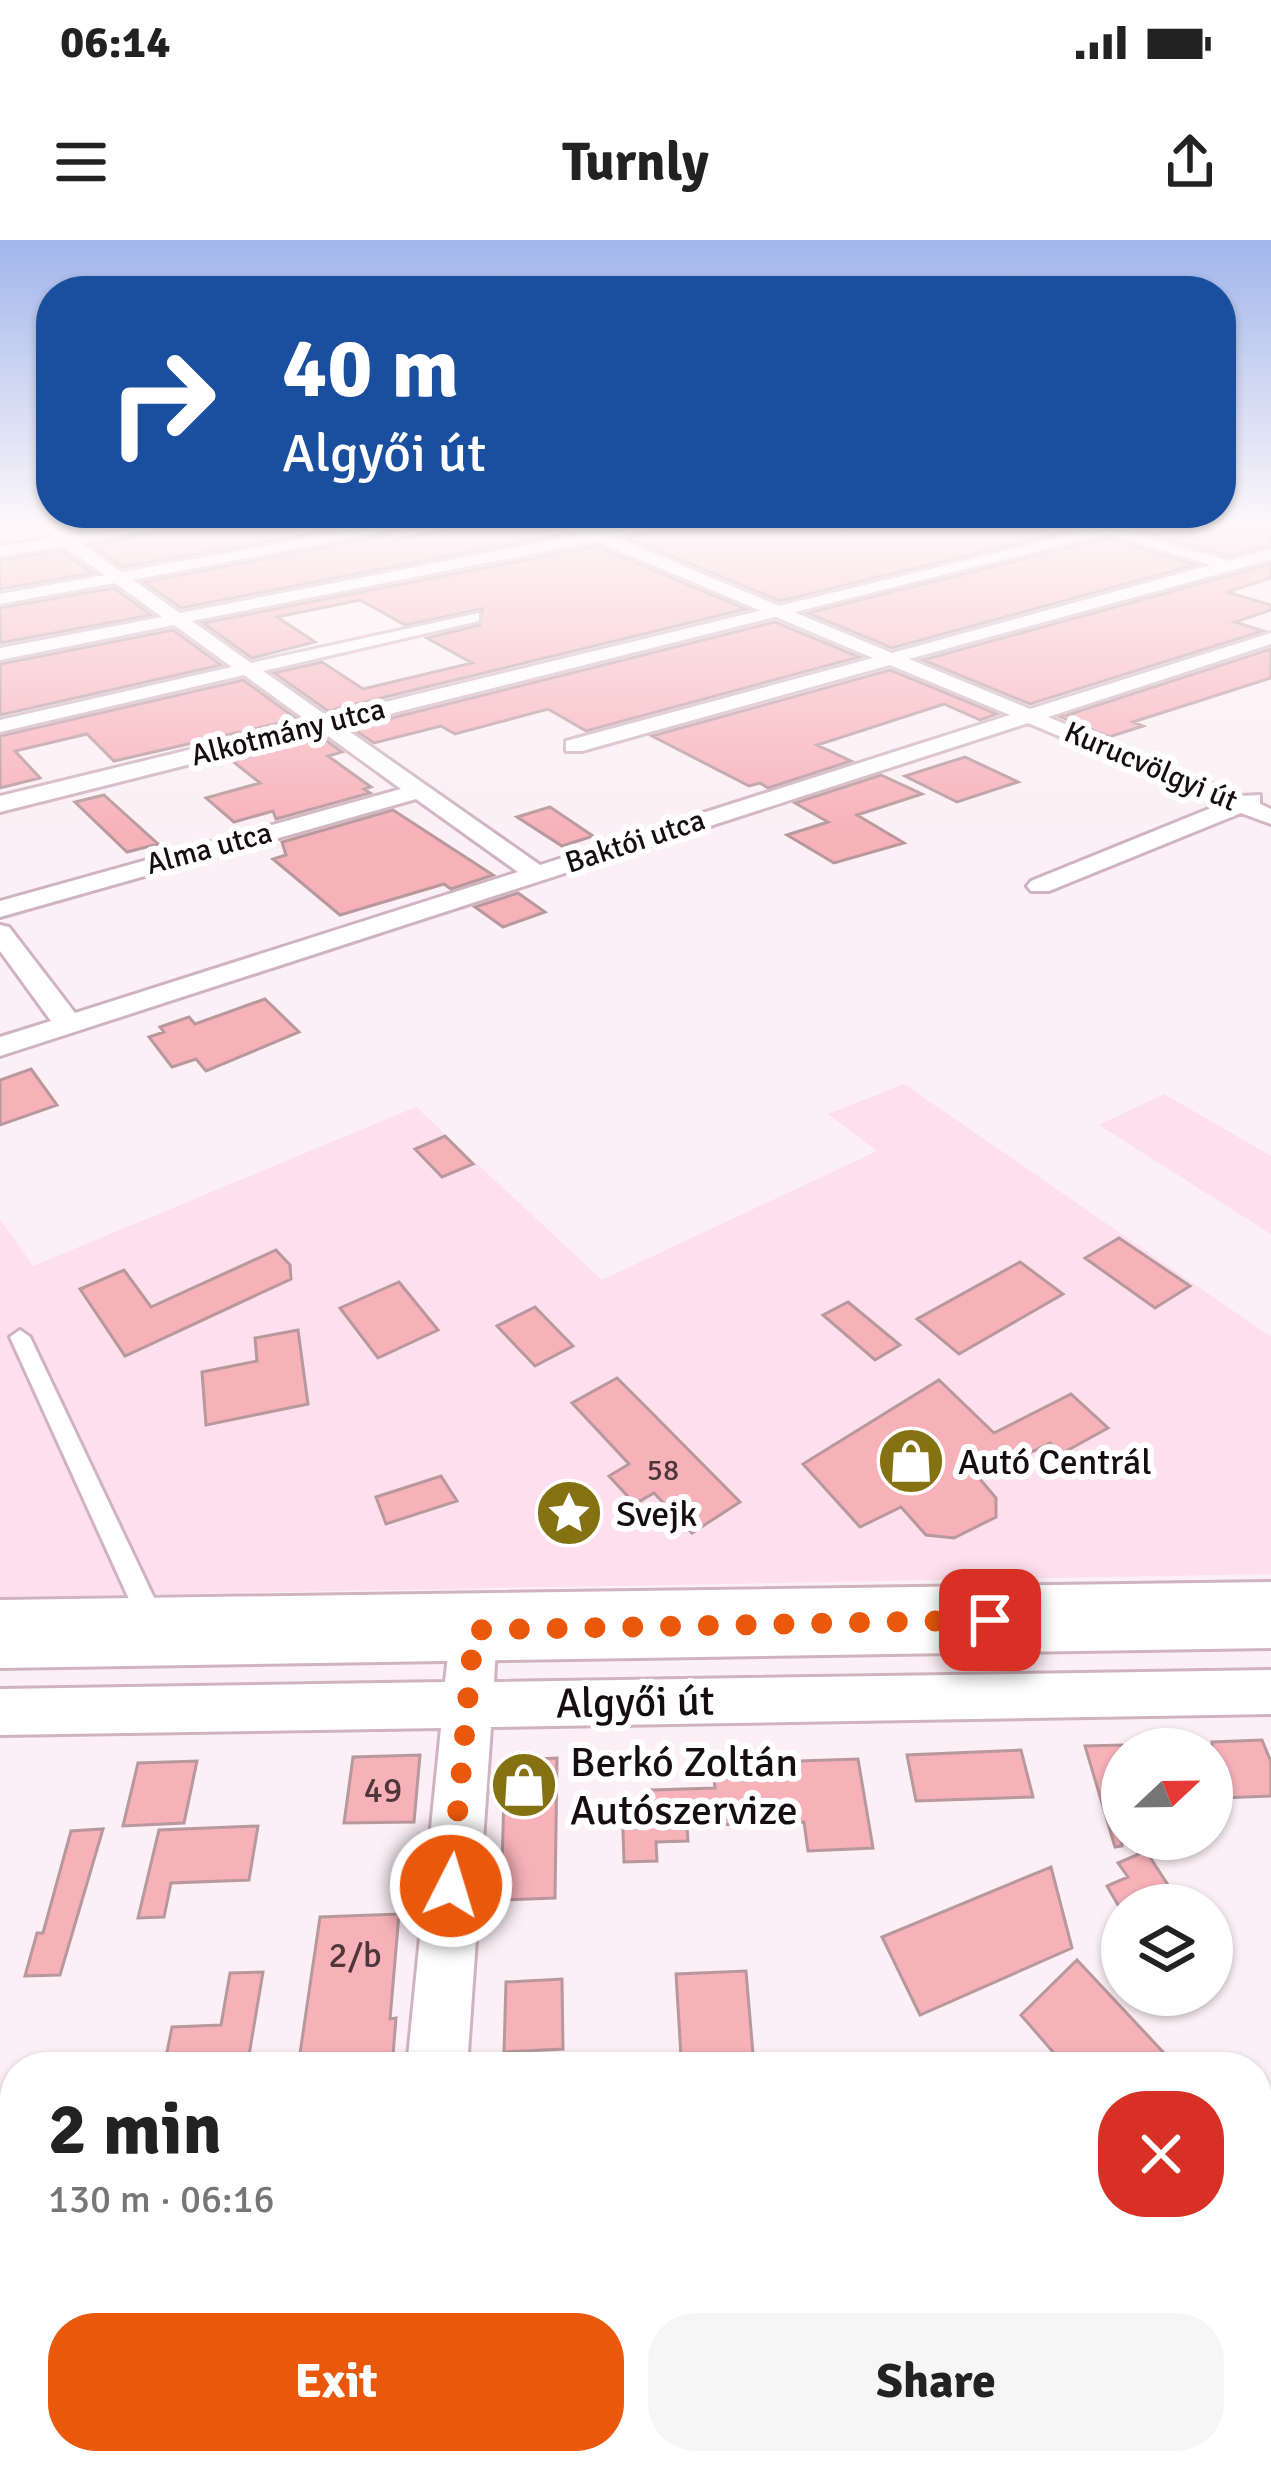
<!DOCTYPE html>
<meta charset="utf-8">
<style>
:root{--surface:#fff;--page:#f6f6f6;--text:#222;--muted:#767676;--accent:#ea580c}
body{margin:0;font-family:Signika,sans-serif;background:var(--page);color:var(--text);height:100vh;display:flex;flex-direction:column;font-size:45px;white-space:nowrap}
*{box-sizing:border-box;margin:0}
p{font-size:39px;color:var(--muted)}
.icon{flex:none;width:66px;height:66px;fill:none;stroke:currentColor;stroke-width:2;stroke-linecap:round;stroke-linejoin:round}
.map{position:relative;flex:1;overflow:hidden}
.panel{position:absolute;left:0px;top:1812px;width:1272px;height:423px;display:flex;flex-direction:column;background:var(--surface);border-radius:48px 48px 0 0;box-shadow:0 3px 9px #0004}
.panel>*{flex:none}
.banner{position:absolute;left:36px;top:36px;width:1200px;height:252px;border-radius:48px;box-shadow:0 3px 9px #0004;background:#1a4fa0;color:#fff;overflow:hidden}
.needle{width:78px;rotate:68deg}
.buttons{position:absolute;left:1101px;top:1488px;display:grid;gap:24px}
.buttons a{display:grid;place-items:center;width:132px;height:132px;border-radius:50%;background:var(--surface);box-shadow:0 3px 9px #0004;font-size:60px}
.pin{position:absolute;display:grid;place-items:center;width:102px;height:102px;color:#fff;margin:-51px;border-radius:24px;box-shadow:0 6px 18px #0006}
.me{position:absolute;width:132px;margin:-66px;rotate:5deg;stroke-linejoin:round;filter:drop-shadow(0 0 9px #0008)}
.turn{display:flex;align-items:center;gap:42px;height:252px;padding:0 48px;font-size:54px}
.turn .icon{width:156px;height:156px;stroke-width:2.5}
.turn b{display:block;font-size:84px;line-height:102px}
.round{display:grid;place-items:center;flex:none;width:126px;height:126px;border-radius:48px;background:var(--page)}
.head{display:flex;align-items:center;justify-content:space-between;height:204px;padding:0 48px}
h1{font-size:72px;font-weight:800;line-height:90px}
.primary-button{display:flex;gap:24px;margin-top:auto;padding:24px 48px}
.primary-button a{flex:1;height:138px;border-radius:48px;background:var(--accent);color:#fff;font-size:48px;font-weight:800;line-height:138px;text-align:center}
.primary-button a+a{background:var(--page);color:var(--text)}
.status{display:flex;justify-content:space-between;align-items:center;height:84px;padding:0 60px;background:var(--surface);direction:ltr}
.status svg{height:33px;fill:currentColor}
header{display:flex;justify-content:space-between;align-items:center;height:156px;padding:0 48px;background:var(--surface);font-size:54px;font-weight:800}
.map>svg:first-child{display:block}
</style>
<div class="status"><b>06:14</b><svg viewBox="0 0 49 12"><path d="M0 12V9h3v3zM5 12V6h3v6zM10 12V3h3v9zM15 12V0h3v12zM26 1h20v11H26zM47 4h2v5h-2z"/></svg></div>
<header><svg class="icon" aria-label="menu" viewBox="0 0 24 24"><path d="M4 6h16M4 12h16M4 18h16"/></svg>Turnly<svg class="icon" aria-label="share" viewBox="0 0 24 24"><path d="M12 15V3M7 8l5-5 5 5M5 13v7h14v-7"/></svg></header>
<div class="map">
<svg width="1271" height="2233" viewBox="0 0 1271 2233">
<rect width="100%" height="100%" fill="#fceff5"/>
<path fill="#fedfed" d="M904 844 1271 1097V1334L0 1357V979L33 1026 416 867 602 1040 877 911 828 874Z
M1164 854 1271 916V994L1099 885Z"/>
<path fill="#f7b1b9" stroke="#b7989c" stroke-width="3" d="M183 284H367L122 327 91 305 180 288Z
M483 284H557L568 293 181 368 144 342 388 295 396 299Z
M670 284H823L842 291 876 284H1072L1076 289 780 361 628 298Z
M1149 284H1271V305L1229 316 1138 290Z
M1107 298 1195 325 892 408 808 373Z
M596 306 746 369 328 471 274 433 322 422 363 449 472 423 427 398 480 385 482 369 405 385 360 360 277 377 315 402 252 418 203 383Z
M62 311 93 333 0 349V320Z
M1271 324V338L1227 352 1271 365V370L1235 382 1263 391 1030 464 923 420Z
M114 348 151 375 0 403V368Z
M775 382 859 417 586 491 548 469 455 494 441 486 374 503 352 488Z
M173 390 221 425 0 475V424Z
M1271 409V438L1133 482 1143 486 1109 497 1061 477Z
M890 430 997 474 980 480 944 464 817 505 851 521 768 548 760 543 749 546 652 496Z
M243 440 297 479 114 521 87 494 15 511 40 538 0 548V496Z
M320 496 342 512 328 516 371 547 364 549 370 553 276 579 273 571 234 582 206 558 260 543 230 519Z
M965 517 1018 542 957 562 905 536Z
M881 535 922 554 857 575 904 603 834 623 787 595 828 582 795 563Z
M104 555 158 604 127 612 75 562Z
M550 567 593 596 562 606 517 577Z
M393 570 493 635 451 649 444 644 340 675 273 619 286 615 282 602Z
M518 653 545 672 503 687 475 667Z
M265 759 299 792 206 831 196 819 172 827 149 797 164 792 160 787 189 777 195 784Z
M31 829 57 865 0 885V840Z
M445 896 473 924 442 937 415 909Z
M1119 998 1190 1046 1155 1068 1085 1018Z
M276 1010 290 1025 291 1039 125 1116 80 1049 124 1030 151 1067Z
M1020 1022 1063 1054 959 1114 917 1079Z
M399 1042 438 1090 378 1118 340 1068Z
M848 1062 900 1105 875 1120 823 1075Z
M535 1067 573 1106 535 1126 497 1086Z
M298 1090 308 1164 206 1185 202 1132 257 1121 255 1098Z
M617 1138 654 1175 740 1262 692 1293 654 1253 635 1264 609 1236 629 1224 572 1163Z
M939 1140 994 1193 1071 1154 1108 1188 1061 1214 1050 1203 979 1238 996 1258V1277L954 1298 926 1295 901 1267 860 1287 803 1224Z
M441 1236 457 1261 386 1284 376 1257Z
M1262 1500 1271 1522V1556L1221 1558 1212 1534V1502Z
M1122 1505V1606L1115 1607 1085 1506Z
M1021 1510 1033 1557 916 1561 907 1515Z
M420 1515 414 1582 344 1583 353 1517Z
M768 1516 769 1522 858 1519 873 1608 808 1611 804 1582 687 1586 688 1601 656 1602 657 1621 624 1622 622 1562 652 1561V1550L715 1548 712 1518Z
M557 1518 555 1658 501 1660 505 1520Z
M197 1521 184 1583 123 1586 138 1523Z
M258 1586 249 1640 171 1643 164 1677 138 1678 159 1590Z
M103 1589 60 1735 25 1736 37 1693H43L71 1591Z
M1146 1611 1181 1665H1118L1107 1646 1128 1637 1118 1623Z
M1051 1627 1072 1708 920 1775 882 1697Z
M399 1674 390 1779 396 1778 392 1827H298L320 1677Z
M1077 1720 1122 1768 1177 1827H1066L1021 1775Z
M746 1731 753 1814 681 1816 676 1734Z
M263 1732 247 1827H164L172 1787 221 1785 230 1733Z
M562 1739 563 1809 504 1812 506 1742Z"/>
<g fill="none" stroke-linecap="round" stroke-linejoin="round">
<defs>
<path id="service" d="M20 1090 30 1097 165 1381 161 1389 152 1392 143 1389 139 1381 10 1097Z"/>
<path id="minor" d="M36 284H52L69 296 179 284 80 303 121 332 392 284H421L133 340 180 373 581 295 561 284H580L599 291 666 284 614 297 892 413 1211 325 1076 284H1098L1229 321 1271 309V319L1237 329 909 419 1030 469 1271 393V404L1048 477 1241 556 1260 555V564L1271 569V584L1241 573 1049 651H1031L1027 646 1031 641 1221 564 1028 483 0 816V797L51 781 0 711V685L9 687 75 773 518 632 416 559 0 677V661L401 549 244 435 0 492V480L232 427 174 385 0 420V408L162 377 115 343 0 364V354L105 335 63 306 0 316V306L53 298ZM596 301 873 418 566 501V511H582L890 425 1010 475 540 625 263 431 479 381V373L251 423 192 381Z
M474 1369 491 1375 497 1390 494 1442 1271 1430V1474L491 1487 467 1827H407L441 1488 0 1495V1449L445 1442 451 1390 457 1375Z
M1271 2008V2089L1257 2095V2014Z
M1257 2192 1265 2195 1271 2209V2233H1207L1204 2220H1257Z
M369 2220H441L440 2233H368Z"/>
<path id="tertiary" d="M1115 284H1145L0 572V556Z"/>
<path id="primary" d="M1271 1342V1408L0 1428V1360Z"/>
</defs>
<use href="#service" stroke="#d0b3c0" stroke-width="6"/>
<use href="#minor" stroke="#d0b3c0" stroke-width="6"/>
<use href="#tertiary" stroke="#d0b3c0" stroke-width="6"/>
<use href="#primary" stroke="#d0b3c0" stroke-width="6"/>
<use href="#service" fill="#fff" fill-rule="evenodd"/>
<use href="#minor" fill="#fff" fill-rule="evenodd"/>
<use href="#tertiary" fill="#fff" fill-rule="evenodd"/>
<use href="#primary" fill="#fff" fill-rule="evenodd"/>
</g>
<linearGradient id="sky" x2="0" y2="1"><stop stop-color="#a1b6ec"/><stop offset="0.48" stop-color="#fef8fa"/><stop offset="1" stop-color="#fef8fa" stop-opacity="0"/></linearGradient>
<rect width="1271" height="596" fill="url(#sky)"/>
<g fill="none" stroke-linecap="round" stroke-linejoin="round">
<path stroke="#ea580c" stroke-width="21" stroke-dasharray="0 37.8" d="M451 1646 474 1390 990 1380"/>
</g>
<defs>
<symbol id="shop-disc" viewBox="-11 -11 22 22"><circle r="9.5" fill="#847111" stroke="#fff"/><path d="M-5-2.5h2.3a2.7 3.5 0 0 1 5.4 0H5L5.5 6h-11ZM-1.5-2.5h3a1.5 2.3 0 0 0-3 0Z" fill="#fff"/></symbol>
<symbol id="sight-disc" viewBox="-11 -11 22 22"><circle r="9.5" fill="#847111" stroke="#fff"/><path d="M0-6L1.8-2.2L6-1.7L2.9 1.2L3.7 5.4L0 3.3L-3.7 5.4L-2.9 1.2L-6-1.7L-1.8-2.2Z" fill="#fff"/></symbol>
</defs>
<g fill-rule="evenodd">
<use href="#shop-disc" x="873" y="1183" width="76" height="76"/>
<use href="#sight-disc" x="531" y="1235" width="76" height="76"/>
<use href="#shop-disc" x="486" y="1507" width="76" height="76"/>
</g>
<g text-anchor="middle" stroke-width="12" stroke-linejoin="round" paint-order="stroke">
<g font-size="30" fill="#160d11" stroke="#fff">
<text transform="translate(288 492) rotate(-14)" y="10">Alkotmány utca</text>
<text transform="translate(1151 526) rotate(23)" y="10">Kurucvölgyi út</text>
<text transform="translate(635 601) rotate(-18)" y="10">Baktói utca</text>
<text transform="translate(209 608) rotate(-15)" y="10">Alma utca</text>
</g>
<g font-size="30" fill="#4e363b">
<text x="663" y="1240">58</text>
</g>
<g font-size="36" fill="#160d11" stroke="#fff" text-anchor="start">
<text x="958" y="1234">Autó Centrál</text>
<text x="616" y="1286">Svejk</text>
</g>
<g font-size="36" fill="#4e363b">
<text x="383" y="1562">49</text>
<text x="355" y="1727">2/b</text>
</g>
<g font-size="42" fill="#160d11" stroke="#fff">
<text transform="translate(635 1461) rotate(-1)" y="15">Algyői út</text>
</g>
<g font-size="42" fill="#160d11" stroke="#fff" text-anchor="start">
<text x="570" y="1536">Berkó Zoltán<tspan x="570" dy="48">Autószervize</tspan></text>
</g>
</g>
</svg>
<div class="buttons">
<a><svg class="needle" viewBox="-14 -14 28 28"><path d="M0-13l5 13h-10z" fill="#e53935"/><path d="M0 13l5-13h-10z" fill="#767676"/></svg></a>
<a><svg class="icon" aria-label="layers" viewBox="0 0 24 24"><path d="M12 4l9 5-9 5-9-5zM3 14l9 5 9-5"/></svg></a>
</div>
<div class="pin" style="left:990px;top:1380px;background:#d93025"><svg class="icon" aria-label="arrive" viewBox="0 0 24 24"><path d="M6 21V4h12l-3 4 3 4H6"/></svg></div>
<svg class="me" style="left:451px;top:1646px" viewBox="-20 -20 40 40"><circle r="17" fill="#ea580c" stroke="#fff" stroke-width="3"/><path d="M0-11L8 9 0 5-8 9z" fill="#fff"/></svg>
<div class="banner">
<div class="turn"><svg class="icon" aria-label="right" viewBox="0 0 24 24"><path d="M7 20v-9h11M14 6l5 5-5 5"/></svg><div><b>40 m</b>Algyői út</div></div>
</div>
<section class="panel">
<div class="head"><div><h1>2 min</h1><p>130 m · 06:16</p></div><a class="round" style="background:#d93025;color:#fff"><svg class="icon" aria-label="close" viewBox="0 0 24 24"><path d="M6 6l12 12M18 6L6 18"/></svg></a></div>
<div class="primary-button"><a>Exit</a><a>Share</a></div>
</section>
</div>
